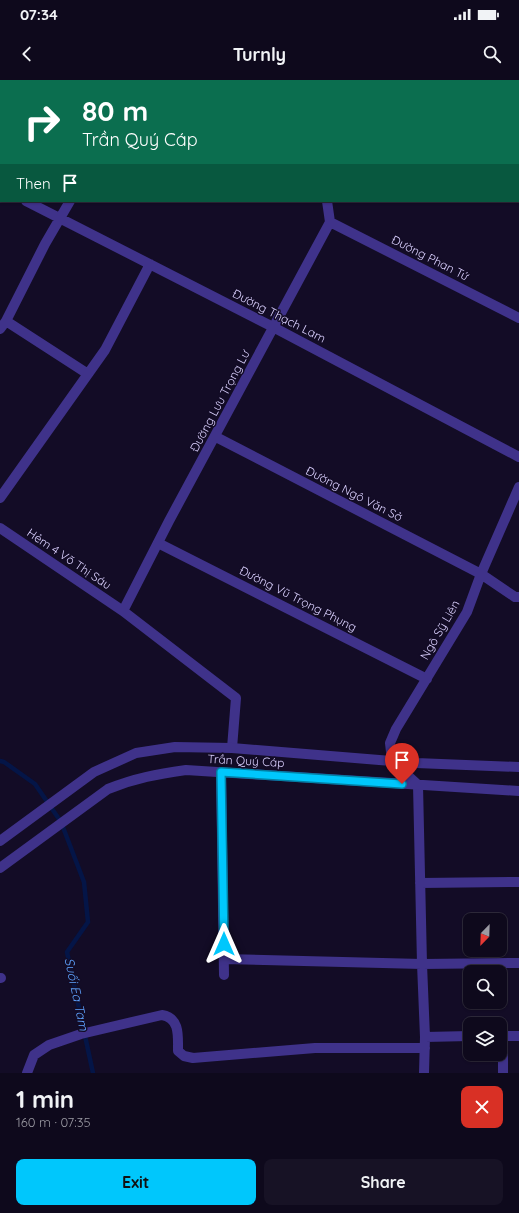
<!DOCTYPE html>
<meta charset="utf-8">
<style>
:root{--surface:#0e091c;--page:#171225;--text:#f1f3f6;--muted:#9b9aa3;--line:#2e2a3b;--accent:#00c7fc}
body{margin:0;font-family:Quicksand,sans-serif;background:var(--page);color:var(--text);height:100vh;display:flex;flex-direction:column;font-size:15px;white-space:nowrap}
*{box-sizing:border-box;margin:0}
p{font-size:13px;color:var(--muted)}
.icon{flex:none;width:22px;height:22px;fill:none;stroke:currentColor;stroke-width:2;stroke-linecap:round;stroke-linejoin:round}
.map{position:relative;height:993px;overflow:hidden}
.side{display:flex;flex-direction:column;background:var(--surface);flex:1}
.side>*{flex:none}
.banner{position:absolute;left:0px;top:0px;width:519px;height:122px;box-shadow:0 1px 3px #0004,0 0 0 1px var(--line);background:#0b6e4f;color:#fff;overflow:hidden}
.needle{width:26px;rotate:203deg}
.buttons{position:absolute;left:463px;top:833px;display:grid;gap:8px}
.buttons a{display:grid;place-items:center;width:44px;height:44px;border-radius:8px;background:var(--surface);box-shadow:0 1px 3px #0004,0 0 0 1px var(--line);font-size:20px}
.pin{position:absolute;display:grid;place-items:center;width:34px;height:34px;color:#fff;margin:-41px -17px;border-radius:50% 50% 50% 0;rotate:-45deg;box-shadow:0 0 4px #0007}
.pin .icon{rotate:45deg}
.me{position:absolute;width:44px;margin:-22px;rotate:0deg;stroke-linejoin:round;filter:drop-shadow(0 0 3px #0008)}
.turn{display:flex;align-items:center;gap:14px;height:84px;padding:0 16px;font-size:18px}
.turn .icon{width:52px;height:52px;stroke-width:2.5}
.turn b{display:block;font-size:28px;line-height:34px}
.then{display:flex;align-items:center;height:38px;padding:0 16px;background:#0003;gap:8px;font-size:15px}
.round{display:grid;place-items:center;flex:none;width:42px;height:42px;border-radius:8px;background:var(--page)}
.headline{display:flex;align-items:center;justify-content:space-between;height:68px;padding:0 16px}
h1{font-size:24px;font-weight:700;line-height:30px}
.action{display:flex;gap:8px;margin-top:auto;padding:8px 16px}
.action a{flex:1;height:46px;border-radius:8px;background:var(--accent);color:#111;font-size:16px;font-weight:700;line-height:46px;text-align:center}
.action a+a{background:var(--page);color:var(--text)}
.status{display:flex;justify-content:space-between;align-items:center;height:28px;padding:0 20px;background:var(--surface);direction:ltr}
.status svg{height:11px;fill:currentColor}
header{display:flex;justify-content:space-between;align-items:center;height:52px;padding:0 16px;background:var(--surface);font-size:18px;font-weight:700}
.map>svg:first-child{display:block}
</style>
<div class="status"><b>07:34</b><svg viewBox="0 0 49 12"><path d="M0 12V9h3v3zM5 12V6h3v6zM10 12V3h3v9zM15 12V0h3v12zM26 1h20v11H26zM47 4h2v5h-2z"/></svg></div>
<header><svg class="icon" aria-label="back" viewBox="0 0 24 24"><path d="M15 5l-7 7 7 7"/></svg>Turnly<svg class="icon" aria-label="search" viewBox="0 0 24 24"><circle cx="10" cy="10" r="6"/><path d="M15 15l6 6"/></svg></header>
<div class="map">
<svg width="519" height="993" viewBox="0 0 519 993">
<rect width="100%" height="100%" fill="#130c26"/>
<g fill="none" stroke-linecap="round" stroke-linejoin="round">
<path stroke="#041547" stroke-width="4.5" d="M0 681 4 682 35 704 61 742 84 802 88 842 67 872 93 993"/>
<path stroke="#3f328a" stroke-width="10" d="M317 0V1
M518 103H519
M0 107 1 108
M26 121 273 247 519 377
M330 142 519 238
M6 241 88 294
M0 249 6 241 45 164 70 121
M216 357 481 494 515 517H519
M0 418 105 270 150 184
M0 448 123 531 236 618 232 668
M158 463 427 599
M123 531 169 441 330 142 327 121
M392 681 390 663 396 649 467 532 481 494 519 407
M221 692 224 895
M418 705 422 884 425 957 424 993
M420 803 519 802
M224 879 422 884 519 883
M0 898H1
M500 956H519
M425 957 470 956
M27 993 34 975 49 965 81 954 162 935C180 938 178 956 178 971L184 976 193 978 315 968H425
M503 993V956"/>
<path stroke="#3f328a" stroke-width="10" d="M392 681 418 705
M0 761 94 692 136 673 175 667 232 668 416 683 519 687
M0 788 108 709C135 698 158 694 186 690L519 711"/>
</g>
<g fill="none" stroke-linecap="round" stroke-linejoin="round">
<defs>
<path id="route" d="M224 864 221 692 402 704"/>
</defs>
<use href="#route" stroke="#0081a4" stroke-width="10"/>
<use href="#route" stroke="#00c7fc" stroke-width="7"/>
</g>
<g text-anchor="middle" stroke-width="3" stroke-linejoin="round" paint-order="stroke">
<g font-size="12" fill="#dbd1ff" stroke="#130c26">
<text transform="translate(430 178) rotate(27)" y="4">Đường Phan Tứ</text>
<text transform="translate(279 236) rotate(27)" y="4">Đường Thạch Lam</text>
<text transform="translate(220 321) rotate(-62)" y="4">Đường Lưu Trọng Lư</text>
<text transform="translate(354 414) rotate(27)" y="4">Đường Ngô Văn Sở</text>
<text transform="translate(69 479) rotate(34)" y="4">Hẻm 4 Võ Thị Sáu</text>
<text transform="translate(298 519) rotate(27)" y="4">Đường Vũ Trọng Phụng</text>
<text transform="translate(440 550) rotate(-60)" y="4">Ngô Sỹ Liên</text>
<text transform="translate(246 681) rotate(3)" y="4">Trần Quý Cáp</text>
</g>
<g font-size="13" font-style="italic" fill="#5fa3ff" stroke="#130c26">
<text transform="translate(77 914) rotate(78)" y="5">Suối Ea Tam</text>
</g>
</g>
</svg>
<div class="buttons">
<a><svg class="needle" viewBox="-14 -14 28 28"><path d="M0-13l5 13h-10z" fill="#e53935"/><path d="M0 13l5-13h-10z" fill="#9b9aa3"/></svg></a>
<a><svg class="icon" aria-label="search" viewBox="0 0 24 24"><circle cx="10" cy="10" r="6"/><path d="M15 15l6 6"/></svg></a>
<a><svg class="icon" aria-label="layers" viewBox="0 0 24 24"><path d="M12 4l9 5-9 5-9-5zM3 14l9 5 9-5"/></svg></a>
</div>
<div class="pin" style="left:402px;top:704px;background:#d93025"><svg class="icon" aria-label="arrive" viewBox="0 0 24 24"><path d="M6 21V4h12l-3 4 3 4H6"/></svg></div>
<svg class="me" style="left:224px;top:864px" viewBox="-20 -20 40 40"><path d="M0-17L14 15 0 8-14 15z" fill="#00c7fc" stroke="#fff" stroke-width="4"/></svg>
<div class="banner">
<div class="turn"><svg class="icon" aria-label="right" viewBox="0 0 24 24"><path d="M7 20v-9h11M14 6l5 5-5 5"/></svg><div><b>80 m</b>Trần Quý Cáp</div></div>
<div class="then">Then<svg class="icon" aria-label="arrive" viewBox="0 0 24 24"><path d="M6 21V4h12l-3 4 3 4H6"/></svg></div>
</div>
</div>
<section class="side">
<div class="headline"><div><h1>1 min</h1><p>160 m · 07:35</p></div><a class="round" style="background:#d93025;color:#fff"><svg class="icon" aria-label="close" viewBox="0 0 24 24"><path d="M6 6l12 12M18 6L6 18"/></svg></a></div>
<div class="action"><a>Exit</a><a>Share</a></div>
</section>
